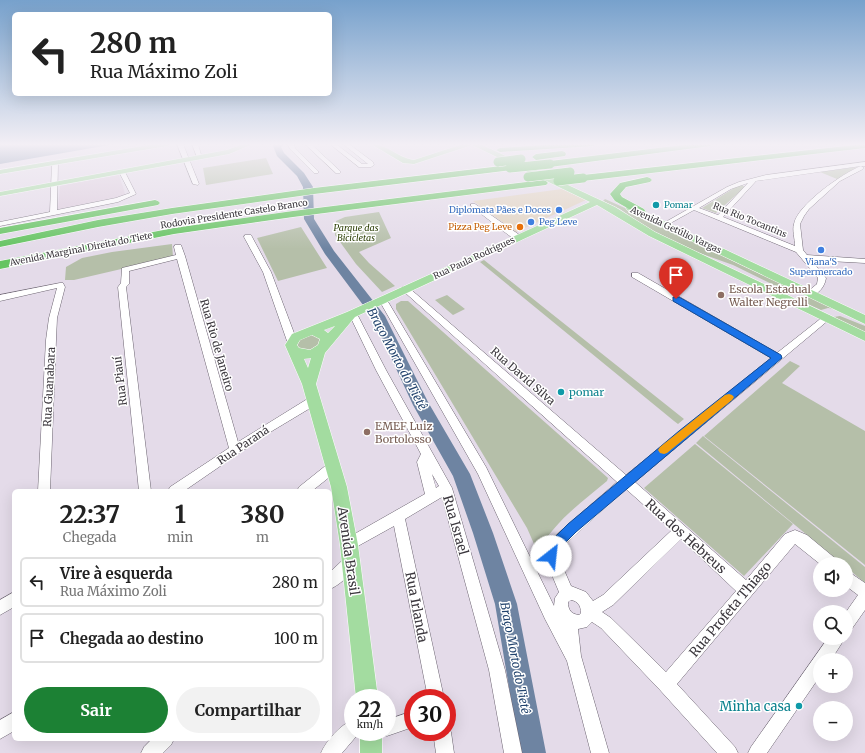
<!DOCTYPE html>
<html lang="pt">
<meta charset="utf-8">
<style>
:root{--surface:#fff;--page:#f2f2f2;--text:#222;--muted:#767676;--line:#e0e0e0;--accent:#1c8134}
body{margin:0;font-family:Merriweather,serif;background:var(--page);color:var(--text);height:100vh;display:flex;flex-direction:column;font-size:15px;white-space:nowrap}
*{box-sizing:border-box;margin:0}
p{font-size:13px;color:var(--muted)}
.icon{flex:none;width:22px;height:22px;fill:none;stroke:currentColor;stroke-width:2;stroke-linecap:round;stroke-linejoin:round}
.map{position:relative;flex:1;overflow:hidden}
.side{position:absolute;left:12px;top:489px;width:320px;height:252px;display:flex;flex-direction:column;background:var(--surface);border-radius:6px;box-shadow:0 4px 16px #0002}
.side>*{flex:none}
.banner{position:absolute;left:12px;top:12px;width:320px;height:84px;border-radius:6px;box-shadow:0 4px 16px #0002;background:#fff;color:var(--text);overflow:hidden}
.tools{position:absolute;left:813px;top:557px;display:grid;gap:8px}
.tools a{display:grid;place-items:center;width:40px;height:40px;border-radius:50%;background:var(--surface);box-shadow:0 4px 16px #0002;font-size:20px}
.speed{position:absolute;left:344px;top:689px;display:flex;gap:8px;font-size:20px;font-weight:700;text-align:center}
.speed>*{display:grid;place-content:center;width:52px;height:52px;border-radius:50%;background:var(--surface);box-shadow:0 4px 16px #0002;line-height:1}
.speed small{font-size:10px;font-weight:400}
.speed .limit{border:6px solid #d22;background:#fff;color:#111}
.pin{position:absolute;display:grid;place-items:center;width:34px;height:34px;color:#fff;margin:-41px -17px;border-radius:50% 50% 50% 0;rotate:-45deg;box-shadow:0 0 4px #0007}
.pin .icon{rotate:45deg}
.me{position:absolute;width:44px;margin:-22px;rotate:29deg;stroke-linejoin:round;filter:drop-shadow(0 0 3px #0008)}
.turn{display:flex;align-items:center;gap:14px;height:84px;padding:0 12px;font-size:18px}
.turn .icon{width:52px;height:52px;stroke-width:2.5}
.turn b{display:block;font-size:28px;line-height:34px}
.eta{display:flex;justify-content:space-evenly;align-items:center;height:68px;text-align:center}
.eta b{font-size:24px;font-weight:700;line-height:28px}
.action{display:flex;gap:8px;margin-top:auto;padding:8px 12px}
.action a{flex:1;height:46px;border-radius:24px;background:var(--accent);color:#fff;font-size:16px;font-weight:700;line-height:46px;text-align:center}
.action a+a{background:var(--page);color:var(--text)}
ul{padding:0;list-style:none}
li{display:flex;align-items:center;gap:12px;height:50px;margin:0 8px 6px;padding:0 4px;border:2px solid var(--line);border-radius:6px}
li div{flex:1}
li b{display:block;font-size:15px}
li em{font-style:normal}
.map>svg:first-child{display:block}
</style>
<div class="map">
<svg width="865" height="753" viewBox="0 0 865 753">
<rect width="100%" height="100%" fill="#e4dbe9"/>
<path fill="#e1d3c0" d="M562 189 586 200 516 232 473 201Z"/>
<path fill="#dcd" d="M119 175 124 190 125 195 123 196 58 209 60 186Z"/>
<path fill="#b5bfa9" d="M266 158 273 174 206 185 203 168Z
M857 167 837 179 820 172Z
M742 185 745 187 716 213 702 208 734 188Z
M605 199 678 232 796 290 791 292 786 291 733 265 694 251 647 228 620 209 603 201Z
M379 212 391 238 359 252 369 263 395 286 382 292 356 264 335 235 336 221 345 217Z
M301 227 327 268 278 281 257 238Z
M172 244 173 257 74 280H65L66 267 82 258 112 252Z
M484 260 684 419 678 424 674 421 480 262Z
M447 295 465 309 453 315 435 300Z
M809 296 836 309 828 308 821 310 795 298H804Z
M401 301H408L608 478 607 481C582 502 552 523 538 553L527 528 396 309V304Z
M840 316 865 326V333L834 317Z
M308 335 316 336 320 339 321 345 312 351 300 350 297 345C298 339 303 338 308 335Z
M790 361 800 366 782 383 865 431V565L704 436Z
M703 436 865 567V583L846 567V564H842L696 443Z
M695 444 793 524 744 576 644 488Z"/>
<path fill="#6e84a2" d="M0 144H115L0 164Z"/>
<g fill="none" stroke-linecap="round" stroke-linejoin="round">
<path fill="#6e84a2" fill-rule="evenodd" d="M274 144H284L281 147 284 153 304 173 313 187 314 219 334 251 385 316 428 402 470 474 493 533 517 604 546 753H520L495 604 473 533 453 476 413 405 372 317 325 254 304 219 303 187 297 176 277 156 273 146Z"/>
<defs>
<path id="minor" d="M177 144H183L199 184 198 185 193 184Z
M192 144H198L202 158 197 157Z
M288 144H294L295 148 318 171V173H314L290 149Z
M305 144H311L340 171V173H336Z
M330 144H336L362 164H368L343 144H349L373 162 374 165 371 167H359Z
M55 161 58 163 57 210 116 198 130 193 119 172 122 170 125 172 136 194 118 202 0 226V222L50 212 52 163Z
M865 162V166H861L864 168 863 169 840 181 809 209 804 216 800 224 803 250 807 255 865 259V263L811 260 826 278C825 287 817 297 807 295L806 293 817 284 818 278 796 252 694 210 667 225 662 224 727 187 739 182 766 175ZM861 166C843 173 797 205 794 224 792 230 795 239 795 246L723 217 756 181ZM748 183 718 215 699 208 731 189Z
M471 204H475L521 236V240H515L471 206Z
M245 235H251L271 272 297 341 295 343H289L287 341 263 272 244 237Z
M175 245H181L185 256 238 442 309 398H317L318 401 317 404 267 434 184 491H168L170 487 229 448 177 259 129 271V284L126 287 151 491H139L118 287 121 283 122 268 176 255 174 247Z
M632 273H638L777 353 824 316H830L831 318 635 482 746 580 785 534 795 530 807 535 836 559 838 564H820L795 544 677 684 735 747 738 753H717L660 690 601 628 592 622 587 627 578 629 581 656 609 753H591L567 661 545 619 478 474 379 300 383 297 387 300 486 467 554 606 555 598 559 592 544 556 548 542 617 482 401 289 402 287H408L626 475 771 358 632 277ZM626 489 672 530 603 595 593 601 586 592 571 586 558 556 559 550ZM681 539 736 591 666 672 611 618 602 612 613 605ZM571 600C578 601 581 606 581 613L579 615C571 614 568 610 568 602Z
M60 283H63L65 287 57 318 56 340 50 491H38L46 340 49 318 57 288 0 301V295Z
M353 311 357 314 386 370 452 488 505 670 522 753H504L489 670 442 497 405 519 444 698H428L394 526 349 551 344 550 342 545 344 540 425 494 417 462 421 454 376 370 349 314ZM432 474 439 486 436 488Z
M333 462 337 463 339 467 337 471 312 491H297L299 487 329 463Z
M351 555 356 557 358 562C354 572 340 585 330 589V572L346 557Z
M846 570 865 583V610L851 630 846 632V612L858 595 846 586Z
M14 592V607L0 615V600Z
M828 638H845L831 660H820V676L767 753H748L751 747Z
M413 711V727L387 736 381 734 380 732H387V720Z
M14 712V731L0 739V720Z
M353 720V732H360L342 753H321C326 741 341 724 353 720Z
M447 726 451 732 454 753H436L433 732H447Z
M152 739H174L171 745 163 753H141L144 747Z"/>
<path id="major" d="M155 144H171L167 146 0 174V170Z
M243 144H253L229 154 0 196V192L227 150Z
M371 144C387 144 398 158 414 160L463 144H480L615 207 655 232 865 332V341L649 236 597 205 355 317 325 353 316 384 347 487 358 545 378 698H356L340 545 331 487 302 384 285 345 292 334 347 312 590 202 472 145 414 164 403 163ZM335 326 328 333 324 330ZM312 335 320 339 318 345 310 350 299 348 297 345 300 340ZM311 358 308 368 304 359Z
M630 205 865 315V324L627 210 626 208 627 206Z
M360 732H382V753H360Z"/>
<path id="highway" d="M558 144H597L593 146 500 152 496 150 500 148Z
M692 144H714L710 146 550 167 546 164 550 161Z
M865 144V148L583 181 578 178 583 175Z
M562 151 565 152 566 154 565 156 536 160 532 157 536 154Z
M510 165 514 168 513 170 314 194 172 214 98 227 0 247V241L98 220 172 208 314 188Z
M647 177 650 178 652 180 650 182 626 187 620 194 622 197 644 209 647 214 646 216H638L636 213 615 201 610 194 620 183Z
M543 180 546 181 548 183 546 185 293 217 174 234 0 269V261L174 228 293 211Z
M155 200 158 201 160 203 158 205 0 234V228Z"/>
</defs>
<use href="#minor" stroke="#6c6471" stroke-width="1"/>
<use href="#major" stroke="#fff" stroke-width="1"/>
<use href="#highway" stroke="#fff" stroke-width="1"/>
<use href="#minor" fill="#fff" fill-rule="evenodd"/>
<use href="#major" fill="#a3dca0" fill-rule="evenodd"/>
<use href="#highway" fill="#65c461" fill-rule="evenodd"/>
<defs>
<path id="highway-bridge" d="M498 162 521 159
M510 168 550 164
M528 177 570 172
M558 181 583 178"/>
</defs>
<use href="#highway-bridge" stroke="#fff" stroke-width="10" stroke-linecap="butt"/>
<use href="#highway-bridge" stroke="#65c461" stroke-width="9"/>
</g>
<linearGradient id="sky" x2="0" y2="1"><stop stop-color="#77a1cc"/><stop offset="0.58" stop-color="#f3eff5"/><stop offset="1" stop-color="#f3eff5" stop-opacity="0"/></linearGradient>
<rect width="865" height="249" fill="url(#sky)"/>
<path fill="#1a73e8" stroke="#114b97" d="M673 297H679L781 355 782 358 576 532 558 550 555 560 551 562 546 560 545 556 549 543 568 524 679 431 771 358 673 301Z"/>
<path fill="#f59e0b" d="M729 394 732 395 734 397 732 400 667 453 664 454 660 453 658 450 660 447 725 395Z"/>
<g fill="#0f9aa8" stroke="#fff" stroke-width="1.5">
<circle cx="656" cy="205" r="4"/>
<circle cx="561" cy="392" r="4"/>
<circle cx="799" cy="706" r="4"/>
</g>
<g fill="#3f7fe0" stroke="#fff" stroke-width="1.5">
<circle cx="559" cy="210" r="4"/>
<circle cx="531" cy="222" r="4"/>
<circle cx="821" cy="250" r="4"/>
</g>
<circle fill="#e8710a" stroke="#fff" stroke-width="1.5" cx="520" cy="227" r="4"/>
<g fill="#8d6e63" stroke="#fff" stroke-width="1.5">
<circle cx="721" cy="295" r="4"/>
<circle cx="367" cy="432" r="4"/>
</g>
<g text-anchor="middle" stroke-width="3" stroke-linejoin="round" paint-order="stroke">
<g font-size="9" fill="#0d838f" stroke="#fff" text-anchor="start">
<text x="664" y="208">Pomar</text>
</g>
<g font-size="9" fill="#366cbe" stroke="#fff" text-anchor="end">
<text x="551" y="213">Diplomata Pães e Doces</text>
<text x="539" y="225" text-anchor="start">Peg Leve</text>
<text x="821" y="265" text-anchor="middle">Viana'S<tspan x="821" dy="10">Supermercado</tspan></text>
</g>
<g font-size="9" fill="#3c383e" stroke="#fff">
<text transform="translate(234 214) rotate(-9)" y="3">Rodovia Presidente Castelo Branco</text>
<text transform="translate(750 220) rotate(22)" y="3">Rua Rio Tocantins</text>
<text transform="translate(676 230) rotate(25)" y="3">Avenida Getúlio Vargas</text>
<text transform="translate(81 249) rotate(-11)" y="3">Avenida Marginal Direita do Tiete</text>
<text transform="translate(474 258) rotate(-25)" y="3">Rua Paula Rodrigues</text>
</g>
<g font-size="9" fill="#c56008" stroke="#fff" text-anchor="end">
<text x="512" y="230">Pizza Peg Leve</text>
</g>
<g font-size="9" font-style="italic" fill="#2d4007" stroke="#fff">
<text x="356" y="231">Parque das<tspan x="356" dy="10">Bicicletas</tspan></text>
</g>
<g font-size="11" fill="#785e54" stroke="#fff" text-anchor="start">
<text x="729" y="293">Escola Estadual<tspan x="729" dy="13">Walter Negrelli</tspan></text>
<text x="375" y="430">EMEF Luiz<tspan x="375" dy="13">Bortolosso</tspan></text>
</g>
<g font-size="11" fill="#3c383e" stroke="#fff">
<text transform="translate(217 345) rotate(74)" y="4">Rua Rio de Janeiro</text>
<text transform="translate(523 376) rotate(41)" y="4">Rua David Silva</text>
<text transform="translate(120 381) rotate(-97)" y="4">Rua Piauí</text>
<text transform="translate(49 387) rotate(-87)" y="4">Rua Guanabara</text>
<text transform="translate(243 445) rotate(-34)" y="4">Rua Paraná</text>
</g>
<g font-size="11" fill="#0d838f" stroke="#fff" text-anchor="start">
<text x="569" y="396">pomar</text>
</g>
<g font-size="12" font-style="italic" fill="#22436d" stroke="#fff">
<text transform="translate(397 359) rotate(62)" y="4">Braço Morto do Tietê</text>
<text transform="translate(515 658) rotate(79)" y="4">Braço Morto do Tietê</text>
</g>
<g font-size="13" fill="#3c383e" stroke="#fff">
<text transform="translate(456 525) rotate(74)" y="5">Rua Israel</text>
<text transform="translate(686 536) rotate(42)" y="5">Rua dos Hebreus</text>
<text transform="translate(349 551) rotate(82)" y="5">Avenida Brasil</text>
<text transform="translate(417 607) rotate(79)" y="5">Rua Irlanda</text>
<text transform="translate(730 609) rotate(-50)" y="5">Rua Profeta Thiago</text>
</g>
<g font-size="13" fill="#0d838f" stroke="#fff" text-anchor="end">
<text x="791" y="711">Minha casa</text>
</g>
</g>
</svg>
<div class="tools">
<a><svg class="icon" aria-label="sound" viewBox="0 0 24 24"><path d="M4 9h4l5-4v14l-5-4H4zM17 9q2 3 0 6"/></svg></a>
<a><svg class="icon" aria-label="search" viewBox="0 0 24 24"><circle cx="10" cy="10" r="6"/><path d="M15 15l6 6"/></svg></a>
<a>+</a>
<a>−</a>
</div>
<div class="speed"><div>22<small>km/h</small></div><div class="limit">30</div></div>
<div class="pin" style="left:676px;top:299px;background:#d93025"><svg class="icon" aria-label="arrive" viewBox="0 0 24 24"><path d="M6 21V4h12l-3 4 3 4H6"/></svg></div>
<svg class="me" style="left:551px;top:556px" viewBox="-20 -20 40 40"><circle r="19" fill="#fff"/><path d="M0-13L10 11 0 6-10 11z" fill="#1a73e8"/></svg>
<div class="banner">
<div class="turn"><svg class="icon" aria-label="left" viewBox="0 0 24 24"><path d="M17 20v-9H6M10 6l-5 5 5 5"/></svg><div><b>280 m</b>Rua Máximo Zoli</div></div>
</div>
<section class="side">
<div class="eta">
<div><b>22:37</b><p>Chegada</p></div>
<div><b>1</b><p>min</p></div>
<div><b>380</b><p>m</p></div>
</div>
<ul>
<li><svg class="icon" aria-label="left" viewBox="0 0 24 24"><path d="M17 20v-9H6M10 6l-5 5 5 5"/></svg><div><b>Vire à esquerda</b><p>Rua Máximo Zoli</p></div><em>280 m</em></li>
<li><svg class="icon" aria-label="arrive" viewBox="0 0 24 24"><path d="M6 21V4h12l-3 4 3 4H6"/></svg><div><b>Chegada ao destino</b></div><em>100 m</em></li>
</ul>
<div class="action"><a>Sair</a><a>Compartilhar</a></div>
</section>
</div>
